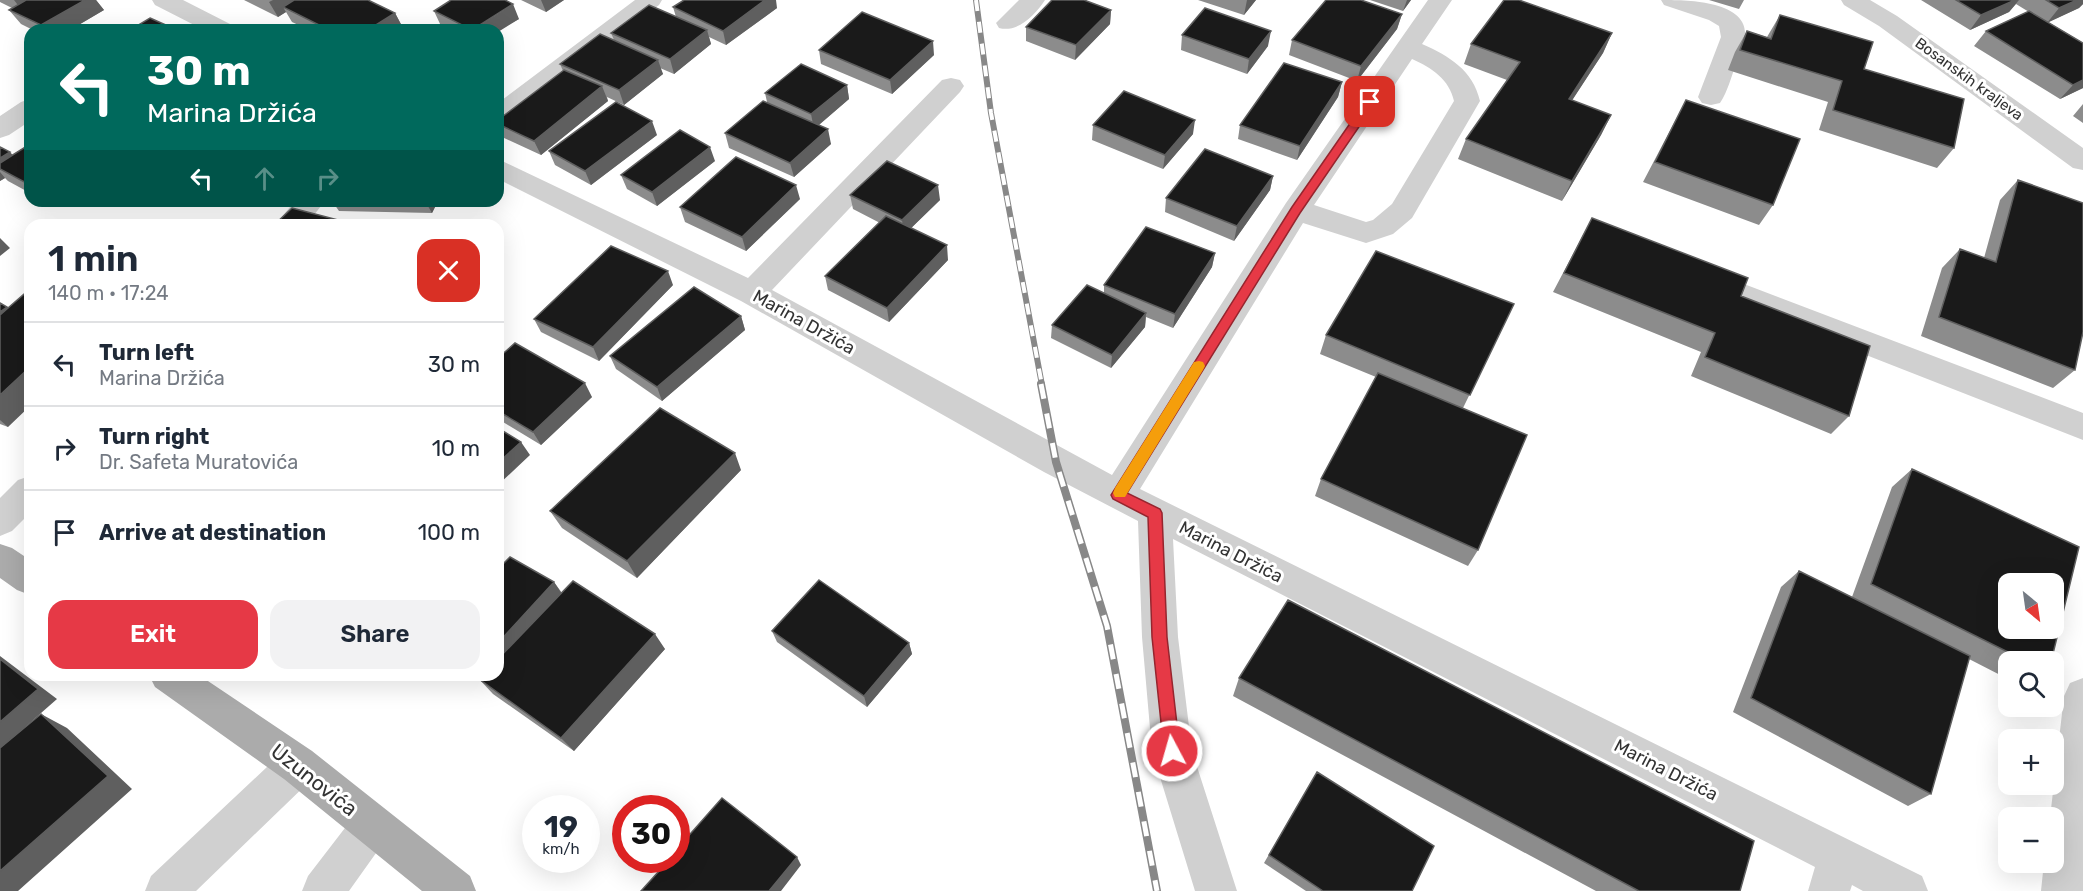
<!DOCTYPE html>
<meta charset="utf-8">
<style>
:root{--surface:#fff;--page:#f2f2f3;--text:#1f2937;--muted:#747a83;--line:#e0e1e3;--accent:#e63946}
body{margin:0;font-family:Rubik,sans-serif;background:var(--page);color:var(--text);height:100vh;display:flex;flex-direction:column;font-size:22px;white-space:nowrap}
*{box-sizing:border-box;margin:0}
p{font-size:20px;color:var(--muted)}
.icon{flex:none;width:33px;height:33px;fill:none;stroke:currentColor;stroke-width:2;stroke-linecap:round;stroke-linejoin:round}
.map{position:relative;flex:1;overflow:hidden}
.drawer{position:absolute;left:24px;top:219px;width:480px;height:462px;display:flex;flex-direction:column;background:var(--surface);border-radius:18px;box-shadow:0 6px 24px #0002}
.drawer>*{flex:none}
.guide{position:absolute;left:24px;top:24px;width:480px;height:183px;border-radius:18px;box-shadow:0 6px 24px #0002;background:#00695c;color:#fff;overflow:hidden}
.needle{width:39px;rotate:151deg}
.controls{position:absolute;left:1998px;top:573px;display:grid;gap:12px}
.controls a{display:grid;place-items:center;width:66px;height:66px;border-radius:12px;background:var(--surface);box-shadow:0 6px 24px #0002;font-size:30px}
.speed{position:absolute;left:522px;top:795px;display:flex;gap:12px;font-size:30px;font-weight:700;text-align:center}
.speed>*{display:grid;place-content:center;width:78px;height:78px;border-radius:50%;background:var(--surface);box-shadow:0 6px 24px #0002;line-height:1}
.speed small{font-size:15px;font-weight:400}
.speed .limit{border:9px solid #d22;background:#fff;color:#111}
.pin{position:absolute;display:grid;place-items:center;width:51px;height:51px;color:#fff;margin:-26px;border-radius:12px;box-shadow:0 3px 9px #0006}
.me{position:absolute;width:66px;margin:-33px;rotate:354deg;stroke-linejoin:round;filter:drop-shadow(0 0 4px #0008)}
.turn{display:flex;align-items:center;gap:21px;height:126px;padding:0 24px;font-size:27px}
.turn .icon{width:78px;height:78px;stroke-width:2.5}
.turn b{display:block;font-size:42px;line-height:51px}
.lanes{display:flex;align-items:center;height:57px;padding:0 24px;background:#0003;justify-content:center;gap:30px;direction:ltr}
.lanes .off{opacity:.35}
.round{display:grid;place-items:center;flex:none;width:63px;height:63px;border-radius:18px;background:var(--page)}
.overview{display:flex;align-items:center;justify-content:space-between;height:102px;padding:0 24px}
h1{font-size:36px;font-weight:600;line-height:45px}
.primary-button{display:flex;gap:12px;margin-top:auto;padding:12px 24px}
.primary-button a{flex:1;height:69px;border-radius:18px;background:var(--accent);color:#fff;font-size:24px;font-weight:600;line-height:69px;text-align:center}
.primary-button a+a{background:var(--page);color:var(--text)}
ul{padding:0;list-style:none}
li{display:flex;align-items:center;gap:18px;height:84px;padding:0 24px;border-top:2px solid var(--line)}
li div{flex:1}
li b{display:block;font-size:22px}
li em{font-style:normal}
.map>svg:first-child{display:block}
</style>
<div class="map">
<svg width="2083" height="891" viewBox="0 0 2083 891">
<rect width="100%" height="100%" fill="#fff"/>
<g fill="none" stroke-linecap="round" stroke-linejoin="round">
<path fill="#d0d0d0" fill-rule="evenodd" d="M152 0H183L232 25 235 30H204L155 5Z
M635 0H662L659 5 507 122 498 125V103Z
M1019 0H1045C1035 15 1018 33 999 28L996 23Z
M1428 0H1452L1422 44C1449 56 1473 70 1480 101L1412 218 1393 234 1366 243 1303 223 1140 489 1922 876 1928 891H1863L1852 885 1850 891H1808L1815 867 1173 539 1178 637 1192 751 1237 891H1195L1152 751 1142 637 1138 521 1044 472 741 301 498 179V159L748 278 942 80 951 78 960 80 964 86 960 92 772 290 1112 475 1286 203ZM1412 59C1432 68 1449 79 1454 101L1392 204 1373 220 1366 222 1314 205Z
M1661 0C1685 0 1749 0 1745 37 1744 46 1739 56 1736 64 1731 77 1728 91 1720 103L1711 105 1702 103 1698 97 1721 37 1719 26 1709 20 1664 5Z
M1841 0H1870L1897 16 2083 148V170L2073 168 1879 26 1844 5Z
M30 99V121L9 135 0 138V116L21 102Z
M295 201H325L306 225H275Z
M1744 284 2083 413V440L1733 303 1729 295 1733 287Z
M30 476V513L12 531 0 536V498L18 480Z
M2083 678V891H2041L2044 862H2054V818H2050L2064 696 2070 683Z
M298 746 312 751 318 765 312 779 196 891H145L151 876 284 751Z
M372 805 386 811 392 825 386 839 349 891H302L308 876 358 811Z"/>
<path fill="#ababab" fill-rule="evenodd" d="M0 544 12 548 30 560V595L17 590 0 578Z
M149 675H199L312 751 470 876 476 891H422L284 779 155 687Z"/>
<defs>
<path id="rail-far1" d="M976 0 991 113 1042 385"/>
<path id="rail" d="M1041 384 1056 462 1107 626 1157 891"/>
</defs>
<use href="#rail-far1" stroke="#888" stroke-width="6"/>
<use href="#rail" stroke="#888" stroke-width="8"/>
<use href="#rail-far1" stroke="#fff" stroke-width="4" stroke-dasharray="11" stroke-linecap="butt"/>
<use href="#rail" stroke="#fff" stroke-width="5" stroke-dasharray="15" stroke-linecap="butt"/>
</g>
<path fill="#8c8c8c" d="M0 0H96L104 10 70 30H33L21 24 9 10 12 8 0 2Z
M244 0H368L395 13 403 28 399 30H309L292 22 286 12 278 17Z
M521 0H564L546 12Z
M1198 0H1256L1244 15Z
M1370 0H1411L1403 11Z
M1709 0H1744L1739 9Z
M1921 0H2083V4L2079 8 2048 22 2083 43V88L2060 99 1974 46 1986 31 2029 12 2016 4 2009 12 1970 30Z
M673 7 777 8 726 45 709 37 711 44 674 74 660 68 663 74 624 105 607 97 608 101 541 155 502 137 498 129V120L563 71 560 64 614 40 611 33 676 17Z
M1111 10 1110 24 1075 60 1026 41V27Z
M434 11 519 19 498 30H450L441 26Z
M1402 14 1397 29 1357 81 1289 55 1292 40Z
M1780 15 1864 69 1954 148 1937 168 1819 130 1828 102 1728 70 1735 52 1747 31 1767 37Z
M1612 33 1603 53 1572 100 1611 115 1601 135 1562 201 1458 159 1466 139 1507 80 1464 64 1471 44Z
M1182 35 1268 46 1247 74 1181 50Z
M819 50 934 55 892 94 821 64Z
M1342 82 1338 97 1297 160 1238 139 1240 125Z
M847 85 849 99 819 125 831 144 794 177 729 148 725 133 767 102 765 93Z
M1686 100 1773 205 1759 225 1643 182Z
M2083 104V123L2073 116Z
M1093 125 1193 134 1163 169 1092 140Z
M657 135 591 185 555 165 549 151Z
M30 144V193L8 181 5 178 0 181V147L10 152 12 155Z
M715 161 657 206 627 189 621 175Z
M1273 176 1270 190 1234 241 1165 212 1166 198Z
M2018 180 2075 370 2053 388 1921 336 1942 268 1960 249 1984 258 2000 200Z
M850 195 940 200 911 228 948 260 889 322 828 290 825 276 880 223 853 209Z
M800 199 746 251 685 222 680 207Z
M332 201H438L432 213 339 211Z
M1592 218 1741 296 1849 416 1831 434 1691 376 1701 352 1553 292Z
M1215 253 1212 267 1173 328 1146 317 1145 327 1111 368 1051 338 1052 325 1104 293V285Z
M673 285 599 361 541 332 534 319Z
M0 303 8 427 0 424Z
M1514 304 1463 408 1478 550 1468 566 1315 496 1321 479 1376 377 1320 354 1326 335Z
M741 316 745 330 662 401 616 369 610 356Z
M498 358 592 397 541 445 498 419Z
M1912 469 2051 662H2008V679L1969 659 1931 794 1908 806 1733 712 1781 587 1799 571 1852 597 1892 487Z
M741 470 637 578 562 528 550 511Z
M554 582 562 593 665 649 574 751 493 694 479 679 498 675Z
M772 631 909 643 912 654 867 707 777 642Z
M1239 678 1740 891H1596L1233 696Z
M1317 772 1412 891H1306L1264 863Z"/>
<path fill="#5f5f5f" d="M14 0H48L24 13Z
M85 0H96L104 10 70 30H45L41 25Z
M273 0H307L283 7 286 12 278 17 269 2Z
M541 0H564L546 12Z
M765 0H776L777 8 726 45 723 31Z
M1247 0H1256L1244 15Z
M1407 0H1411L1403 11Z
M2015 0H2019L2009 12 1970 30 1981 15Z
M2077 0H2083V4L2079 8 2047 23 2059 8Z
M513 4 519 19 498 32V30H473Z
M1111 10 1110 24 1075 60 1076 45Z
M395 13 403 28 399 30H368Z
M1402 14 1397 29 1357 81 1361 66Z
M707 30 711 44 674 74 670 59Z
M1271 31 1268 46 1247 74 1249 59Z
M1612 33 1603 53 1560 119 1569 99Z
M933 41 934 55 892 94 890 80Z
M658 60 663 74 624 105 619 90Z
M2083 80V88L2060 99 2073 85Z
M1342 82 1338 97 1297 160 1300 146Z
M847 85 849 99 814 129 811 114Z
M602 86 608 101 541 155 534 141Z
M1611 115 1601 135 1562 201 1572 181Z
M1195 120 1193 134 1163 169 1165 155Z
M652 121 657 135 591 185 585 171Z
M828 129 831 144 794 177 790 163Z
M710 147 715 161 657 206 652 192Z
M10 152 23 167 0 169V158Z
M0 172 5 178 0 181Z
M1273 176 1270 190 1234 241 1237 226Z
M796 185 800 199 746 251 742 237Z
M938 185 940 200 904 235 902 220Z
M425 201H438L432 213Z
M0 238 10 248 0 256Z
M947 245 948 260 889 322 887 308Z
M1215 253 1212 267 1173 328 1175 314Z
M668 271 673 285 599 361 593 347Z
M7 307 22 321 0 336V312Z
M1146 313 1145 327 1111 368 1112 355Z
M741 316 745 330 662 401 657 387Z
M30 367V406L8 427 0 420V395Z
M585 383 592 397 541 445 533 432Z
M521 442 530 455 498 485V463Z
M735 453 741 470 637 578 627 561Z
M554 582 562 594 498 664V643Z
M655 634 665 649 574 751 561 738Z
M909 643 912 654 867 707 864 696Z
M0 656 57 699 0 749Z
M41 714 67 728 132 789 18 891H0V871Z
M797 857 801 865 781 891H769Z"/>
<path fill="#1a1a1a" stroke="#5f5f5f" stroke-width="1.5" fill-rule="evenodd" d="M26 0H85L41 25 9 10Z
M294 0H368L395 13 368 30H329L283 7Z
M451 0H505L513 4 472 30 434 11Z
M684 0H765L723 31 673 7Z
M1052 0H1084L1111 10 1076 45 1026 27Z
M1326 0H1361L1402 14 1361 66 1292 40Z
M1504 0H1519L1612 33 1569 99 1611 115 1572 181 1466 139 1520 62 1471 44Z
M1956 0H2015L1981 15Z
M2046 0H2077L2059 8Z
M649 5 707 30 670 59 611 33Z
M1205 8 1271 31 1249 59 1182 35Z
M2029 11 2083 43V80L2073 85 1986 31Z
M862 12 933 41 890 80 819 50Z
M1780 15 1873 42 1864 69 1964 99 1954 148 1833 110 1842 81 1740 50 1747 31 1771 39Z
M150 18 177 30H130Z
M600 34 658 60 619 90 560 64Z
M1284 63 1342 82 1300 146 1240 125Z
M801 64 847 85 811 114 765 93Z
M564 70 602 86 534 141 498 124V120Z
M1124 91 1195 120 1165 155 1093 125Z
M1686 100 1800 139 1773 205 1655 162Z
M763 101 828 129 790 163 725 133Z
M616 102 652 121 585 171 549 151Z
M680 130 710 147 652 192 621 175Z
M30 144V185L0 169V163Z
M0 147 10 152 0 158Z
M1205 149 1273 176 1237 226 1166 198Z
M736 157 796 185 742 237 680 207Z
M887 161 938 185 902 220 850 195Z
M2018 180 2083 203V332L2075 370 1939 317 1960 249 1996 262Z
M292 208 357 225H274Z
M886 216 947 245 887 308 825 276Z
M1592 218 1748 278 1741 296 1870 346 1849 416 1705 357 1715 333 1564 273Z
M1146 227 1215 253 1175 314 1104 285Z
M611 246 668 271 593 347 534 319Z
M1376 251 1514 304 1470 395 1326 335Z
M1087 285 1146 313 1112 355 1052 325Z
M694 287 741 316 657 387 610 356Z
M30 289V367L0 395V315Z
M0 303 7 307 0 312Z
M515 343 585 383 533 432 498 411V358Z
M1378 373 1527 435 1478 550 1321 479Z
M660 408 735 453 627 561 550 511Z
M498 428 521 442 498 463Z
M1912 469 2079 547 2051 662H2028L1871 584ZM2008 584H2054V628H2008Z
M510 557 554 582 498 643V569Z
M1799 571 1970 656 1931 794 1751 698Z
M819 580 909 643 864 696 772 631Z
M573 581 655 634 561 738 479 679 483 675H498V659Z
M1288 600 1754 841 1740 891H1639L1239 678Z
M0 659 38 689 0 722Z
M41 714 108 776 0 871V748Z
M1317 772 1434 846 1412 891H1323L1269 855Z
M722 798 797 857 769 891H641L669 860H676V850Z"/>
<path fill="#e63946" stroke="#96252e" stroke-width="1.5" d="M1370 98 1376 102 1300 213 1127 493 1160 509 1162 513 1167 637 1180 751 1178 756 1172 758 1167 756 1164 751 1152 637 1148 517 1113 499 1111 495 1292 207 1367 99Z"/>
<path fill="#f59e0b" d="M1199 361 1203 362 1205 366 1203 370 1125 497H1115L1113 493 1115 488 1194 362Z"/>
<g text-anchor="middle" stroke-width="6" stroke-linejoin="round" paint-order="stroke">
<g font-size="15" fill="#333" stroke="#fff">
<text transform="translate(1969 79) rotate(36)" y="5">Bosanskih kraljeva</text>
</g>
<g font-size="18" fill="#333" stroke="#fff">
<text transform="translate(804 322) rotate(29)" y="6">Marina Držića</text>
<text transform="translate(1231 552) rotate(27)" y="6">Marina Držića</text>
<text transform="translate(1666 770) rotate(27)" y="6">Marina Držića</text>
</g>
<g font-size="21" fill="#333" stroke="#fff">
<text transform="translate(314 780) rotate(38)" y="7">Uzunovića</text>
</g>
</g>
</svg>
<div class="controls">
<a><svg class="needle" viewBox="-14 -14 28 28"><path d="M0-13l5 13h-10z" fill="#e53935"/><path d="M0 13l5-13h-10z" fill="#747a83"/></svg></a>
<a><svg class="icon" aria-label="search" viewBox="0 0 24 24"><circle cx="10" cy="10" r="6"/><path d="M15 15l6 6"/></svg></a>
<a>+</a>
<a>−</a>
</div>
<div class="speed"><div>19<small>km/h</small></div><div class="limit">30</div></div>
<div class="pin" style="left:1370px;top:102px;background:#d93025"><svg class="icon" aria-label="arrive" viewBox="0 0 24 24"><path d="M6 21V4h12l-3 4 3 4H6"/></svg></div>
<svg class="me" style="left:1172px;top:751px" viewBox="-20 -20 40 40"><circle r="17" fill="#e63946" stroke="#fff" stroke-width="3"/><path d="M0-11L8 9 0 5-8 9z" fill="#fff"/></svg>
<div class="guide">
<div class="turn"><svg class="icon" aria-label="left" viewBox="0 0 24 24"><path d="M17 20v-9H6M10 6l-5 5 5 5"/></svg><div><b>30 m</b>Marina Držića</div></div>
<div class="lanes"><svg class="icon" aria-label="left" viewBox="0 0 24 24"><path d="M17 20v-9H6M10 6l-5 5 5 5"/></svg><svg class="icon off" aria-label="ahead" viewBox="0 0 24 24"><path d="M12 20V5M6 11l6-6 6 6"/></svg><svg class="icon off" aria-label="right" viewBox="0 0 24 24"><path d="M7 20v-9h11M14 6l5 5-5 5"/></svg></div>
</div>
<section class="drawer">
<div class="overview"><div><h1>1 min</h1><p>140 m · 17:24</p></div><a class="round" style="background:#d93025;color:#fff"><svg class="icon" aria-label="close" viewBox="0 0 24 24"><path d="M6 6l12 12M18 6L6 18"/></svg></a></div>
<ul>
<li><svg class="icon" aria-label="left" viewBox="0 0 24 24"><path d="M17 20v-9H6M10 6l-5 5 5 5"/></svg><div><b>Turn left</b><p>Marina Držića</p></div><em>30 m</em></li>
<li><svg class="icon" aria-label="right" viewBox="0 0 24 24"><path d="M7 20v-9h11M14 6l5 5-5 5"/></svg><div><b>Turn right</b><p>Dr. Safeta Muratovića</p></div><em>10 m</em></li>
<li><svg class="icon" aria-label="arrive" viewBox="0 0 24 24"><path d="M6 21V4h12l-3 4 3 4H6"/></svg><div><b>Arrive at destination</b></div><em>100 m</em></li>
</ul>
<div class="primary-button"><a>Exit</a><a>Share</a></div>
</section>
</div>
